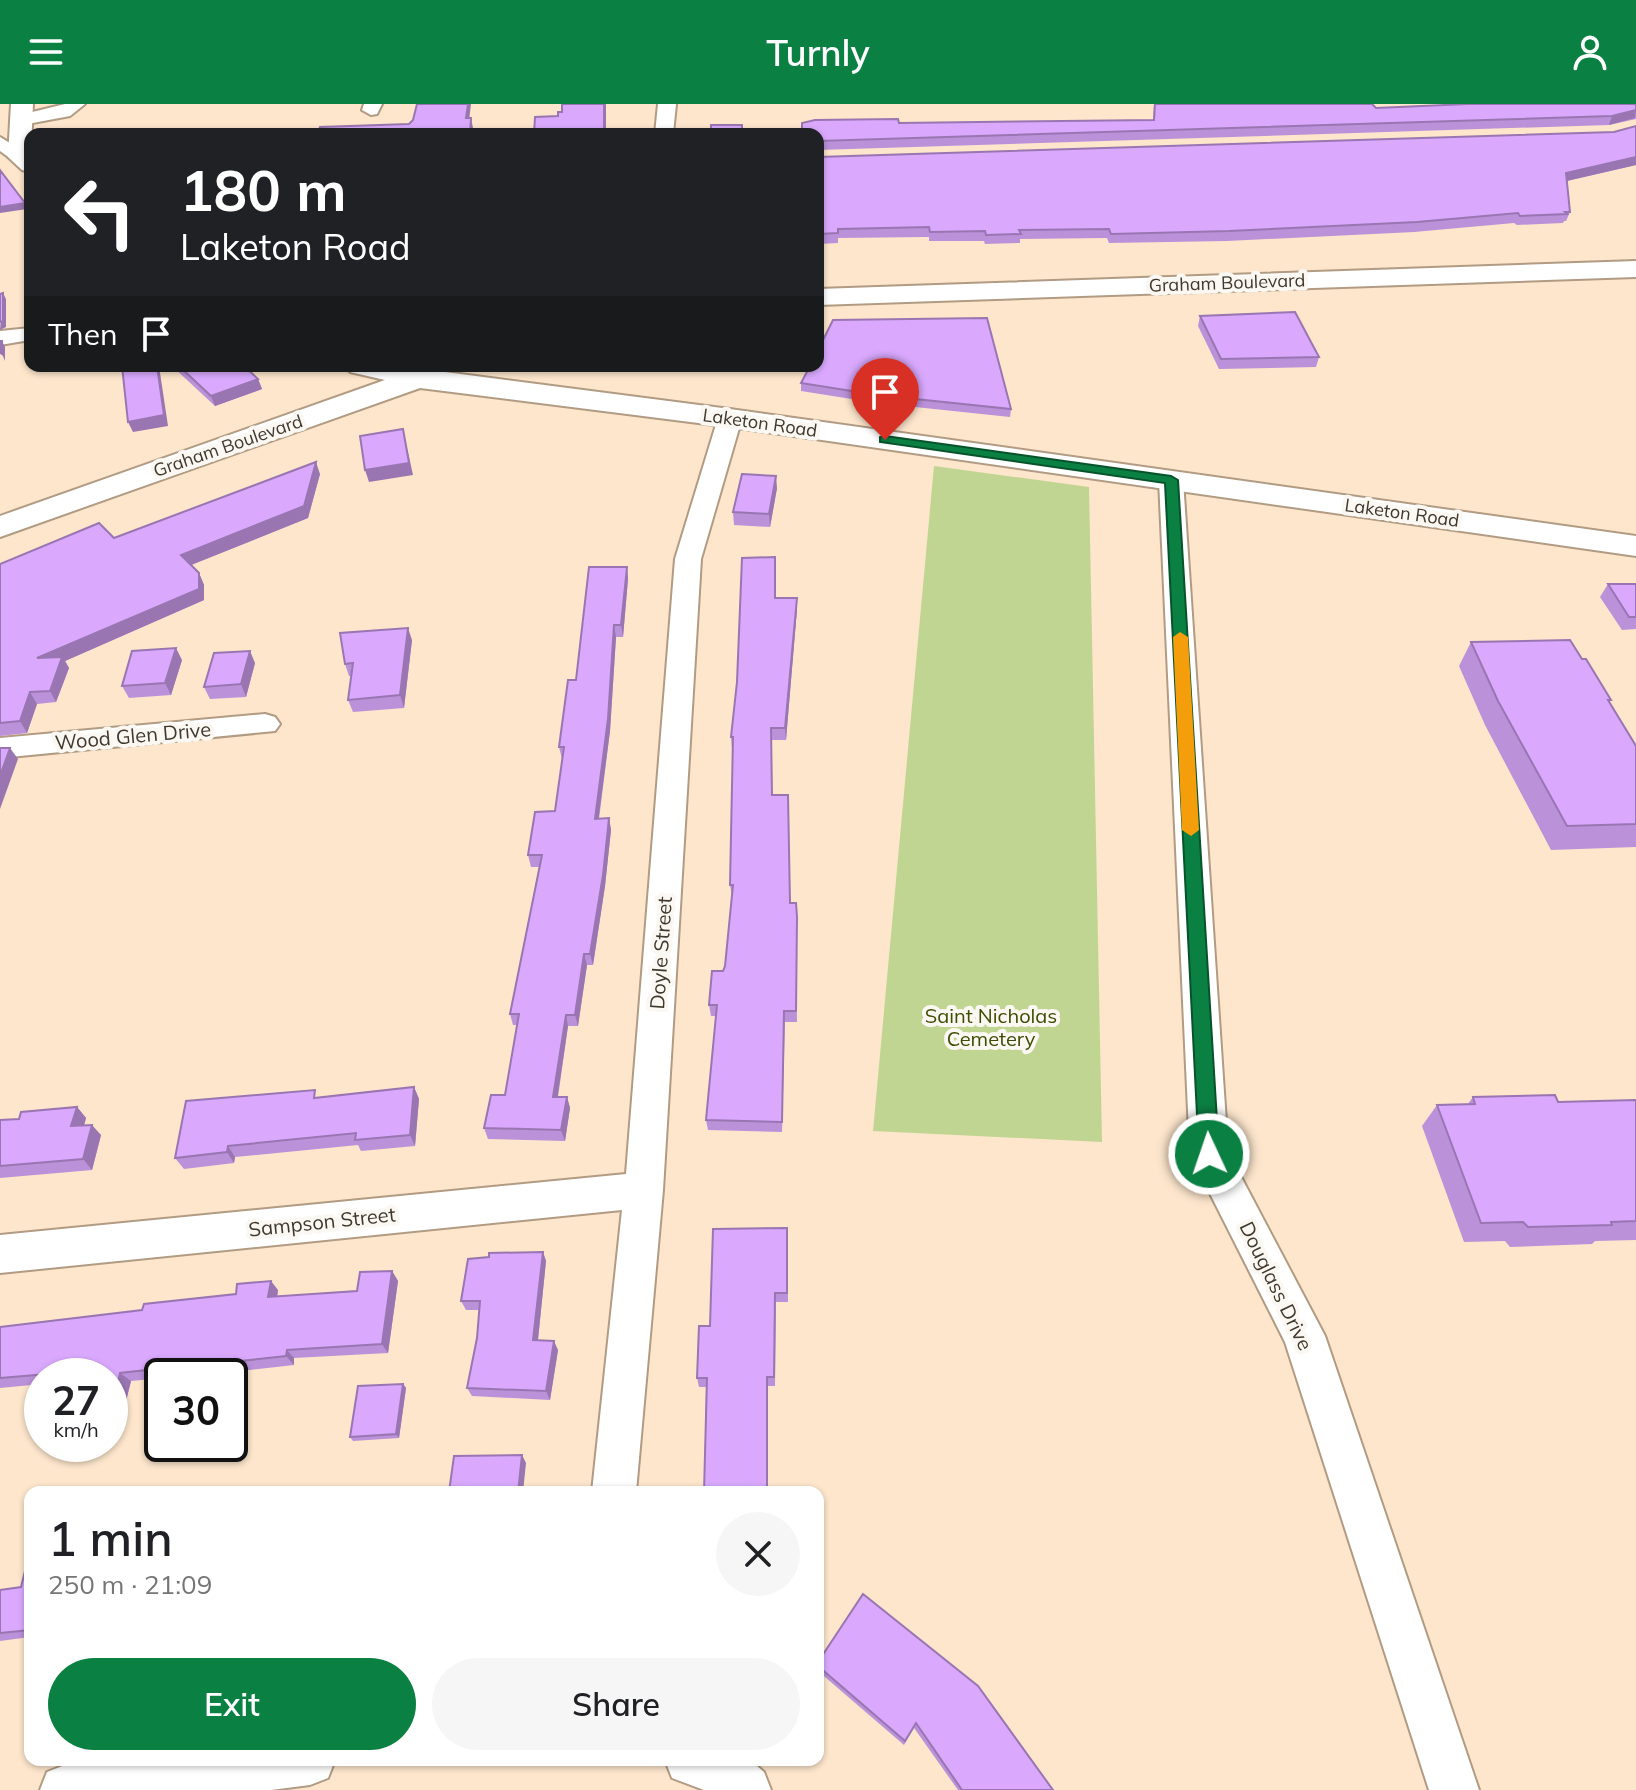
<!DOCTYPE html>
<meta charset="utf-8">
<style>
:root{--surface:#fff;--page:#f6f6f6;--text:#202124;--muted:#757577;--accent:#0b8043}
body{margin:0;font-family:Mulish,sans-serif;background:var(--page);color:var(--text);height:100vh;display:flex;flex-direction:column;font-size:30px;white-space:nowrap}
*{box-sizing:border-box;margin:0}
p{font-size:26px;color:var(--muted)}
.icon{flex:none;width:44px;height:44px;fill:none;stroke:currentColor;stroke-width:2;stroke-linecap:round;stroke-linejoin:round}
.map{position:relative;flex:1;overflow:hidden}
.drawer{position:absolute;left:24px;top:1382px;width:800px;height:280px;display:flex;flex-direction:column;background:var(--surface);border-radius:16px;box-shadow:0 2px 6px #0004}
.drawer>*{flex:none}
.hud{position:absolute;left:24px;top:24px;width:800px;height:244px;border-radius:16px;box-shadow:0 2px 6px #0004;background:#202124;color:#fff;overflow:hidden}
.speed{position:absolute;left:24px;top:1254px;display:flex;gap:16px;font-size:40px;font-weight:700;text-align:center}
.speed>*{display:grid;place-content:center;width:104px;height:104px;border-radius:50%;background:var(--surface);box-shadow:0 2px 6px #0004;line-height:1}
.speed small{font-size:20px;font-weight:400}
.speed .limit{border:4px solid #111;border-radius:12px;background:#fff;color:#111}
.pin{position:absolute;display:grid;place-items:center;width:68px;height:68px;color:#fff;margin:-82px -34px;border-radius:50% 50% 50% 0;rotate:-45deg;box-shadow:0 0 8px #0007}
.pin .icon{rotate:45deg}
.me{position:absolute;width:88px;margin:-44px;rotate:357deg;stroke-linejoin:round;filter:drop-shadow(0 0 6px #0008)}
.turn{display:flex;align-items:center;gap:28px;height:168px;padding:0 24px;font-size:36px}
.turn .icon{width:104px;height:104px;stroke-width:2.5}
.turn b{display:block;font-size:56px;line-height:68px}
.then{display:flex;align-items:center;height:76px;padding:0 24px;background:#0003;gap:16px;font-size:30px}
.round{display:grid;place-items:center;flex:none;width:84px;height:84px;border-radius:42px;background:var(--page)}
.head{display:flex;align-items:center;justify-content:space-between;height:136px;padding:0 24px}
h1{font-size:48px;font-weight:600;line-height:60px}
.button{display:flex;gap:16px;margin-top:auto;padding:16px 24px}
.button a{flex:1;height:92px;border-radius:48px;background:var(--accent);color:#fff;font-size:32px;font-weight:600;line-height:92px;text-align:center}
.button a+a{background:var(--page);color:var(--text)}
header{display:flex;justify-content:space-between;align-items:center;height:104px;padding:0 24px;background:var(--accent);color:#fff;font-size:36px;font-weight:600}
.map>svg:first-child{display:block}
</style>
<header><svg class="icon" aria-label="menu" viewBox="0 0 24 24"><path d="M4 6h16M4 12h16M4 18h16"/></svg>Turnly<svg class="icon" aria-label="person" viewBox="0 0 24 24"><circle cx="12" cy="8" r="4"/><path d="M4 21q1-7 8-7t8 7"/></svg></header>
<div class="map">
<svg width="1636" height="1686" viewBox="0 0 1636 1686">
<rect width="100%" height="100%" fill="#fde6cc"/>
<path fill="#c0d591" d="M934 362 1089 383 1102 1038 873 1027Z"/>
<g fill="none" stroke-linecap="round" stroke-linejoin="round">
<defs>
<path id="minor" d="M65 0H85L70 12 22 21 13 16 16 12Z
M364 0H382L377 10 371 11 362 6Z
M658 0H676L673 30H655Z
M0 33 26 49 29 53 26 57H14L0 47Z
M30 224V236L0 241V227Z
M730 307 738 309 742 314 701 455 663 1086 636 1388H592L622 1106 0 1169V1131L626 1070 675 455 718 314 722 309Z
M1171 369 1180 371 1183 376 1228 1048 1325 1232 1479 1686H1429L1285 1238 1190 1050 1159 376 1162 371Z
M265 610 275 613 280 620 275 627 0 654V634Z
M102 1656H335L328 1674 310 1681 271 1686H40L47 1668 65 1661Z
M665 1656H750L764 1668 771 1686H704L672 1674Z"/>
<path id="tertiary" d="M11 0H33L30 68 22 66 8 53Z
M1636 157V173L818 201V185Z
M346 262H399L730 305 1636 432V452L730 323 420 284 0 433V412L385 276 350 268Z"/>
</defs>
<use href="#minor" stroke="#b19b83" stroke-width="4"/>
<use href="#tertiary" stroke="#b19b83" stroke-width="4"/>
<use href="#minor" fill="#fff" fill-rule="evenodd"/>
<use href="#tertiary" fill="#fff" fill-rule="evenodd"/>
</g>
<path fill="#bb91da" d="M1154 0H1372L1376 4 1636 0V15L1609 21 818 46V30L899 19 1153 16Z
M818 53 1636 61 1567 77 1570 108 1566 117H1564L1563 119 1517 121 1514 119 1414 128 1227 137 1109 139 1107 134 1020 135V139L985 140 984 137H929V133L838 134V139L818 140Z
M1200 212 1319 253 1316 263 1219 265 1198 222Z
M172 262H244L258 275 262 285 215 302Z
M801 279 1011 305 1010 313 877 299 801 287Z
M320 370 308 414 191 461 199 469 204 481V496L65 557 69 564 56 598 37 600 27 629 0 632V460L114 434Z
M777 384 770 423 734 421 733 408Z
M627 463 628 475 623 533H616L610 627 599 715 609 714 611 726 605 782 593 861H587L578 922H568L558 993H567L570 1004 565 1037 488 1035 484 1024 505 991 517 921H513L510 910 539 763H531L528 751 555 707 563 655H562L559 643 576 576Z
M1608 480H1636V525L1622 526 1600 493Z
M775 494 797 505 786 636H771L772 691 790 799H796L797 918H785L782 1028 708 1026 706 1016 716 912H711L709 901 725 862 732 792 730 781 733 645H732L731 633Z
M412 536 404 604 353 608 348 596 351 572H349L345 560Z
M1471 538 1611 596 1609 598 1636 642V743L1551 746 1485 621 1459 562Z
M182 556 171 591 129 594 122 582Z
M255 559 246 593 210 595 204 583Z
M414 983 419 995 415 1042 361 1047 358 1041 235 1053 234 1059 184 1065 175 1054 319 993Z
M1473 993 1558 998 1636 996V1136L1595 1137 1592 1140 1510 1143 1505 1137 1464 1138 1422 1022 1437 1001 1468 1000Z
M77 1003 86 1014 84 1021 101 1031 92 1066 0 1074V1016L19 1015Z
M787 1124 788 1198H776L775 1282H768V1388H704L706 1283H699L697 1274 710 1222Z
M543 1148 546 1157 538 1236 558 1246 550 1296 472 1292 467 1284 477 1234 479 1206H466L461 1197 489 1153Z
M392 1167 398 1177 388 1249 294 1254V1261L224 1269 223 1272H162V1274L131 1277 123 1309 110 1310V1272H42V1280L0 1284V1223L142 1206 278 1186 277 1192 357 1187Z
M403 1280 406 1284 399 1334 353 1337 350 1333Z
M30 1447V1533L0 1537V1486L21 1483Z
M818 1558 1053 1686H958L914 1624 904 1641 818 1567Z"/>
<path fill="#9976b2" d="M468 0H471L468 25 466 14Z
M604 0H606V30H604Z
M1636 6 1635 14 1609 21 1612 12Z
M471 14 473 24V30H470Z
M1636 53V61L1562 78 1566 69Z
M25 99 27 105 0 109V103Z
M3 189 6 195V223L0 226Z
M2 237 5 243V257L2 250Z
M157 262H159L168 322 133 328 128 318Z
M258 275 262 285 215 302 211 292Z
M403 325 413 371 369 378 365 366Z
M316 358 320 370 308 414 186 463 181 451Z
M776 372 777 384 770 423 769 410Z
M627 463 628 475 623 533 621 521Z
M199 469 204 481V496L65 557 69 564 56 598 50 587 37 554Z
M797 494V505L786 636 785 624Z
M614 521 616 533 610 627 597 726 595 715Z
M408 524 412 536 404 604 400 591Z
M176 544 182 556 171 591 165 579Z
M250 547 255 559 246 593 241 580Z
M30 588 37 600 27 629 20 617Z
M10 644 18 655 0 705V672Z
M609 714 611 726 605 782 593 861 590 850Z
M584 850 587 861 578 922 575 911Z
M566 911 568 922 556 1003 553 993Z
M414 983 419 995 415 1042 410 1031Z
M567 993 570 1004 565 1037 561 1026Z
M77 1003 86 1014 81 1033 71 1022Z
M92 1021 101 1031 92 1066 83 1055Z
M228 1042 235 1053 234 1059 227 1048Z
M543 1148 546 1157 537 1245 533 1236Z
M392 1167 398 1177 388 1249 382 1240Z
M271 1177 278 1186 276 1202 268 1193Z
M554 1237 558 1246 550 1296 546 1287Z
M287 1246 294 1254V1261L286 1252Z
M215 1260 224 1269 223 1272H213Z
M120 1269 131 1277 123 1309 113 1300Z
M403 1280 406 1284 399 1334 396 1330Z
M522 1351 526 1359 523 1388H518Z"/>
<path fill="#daa9fe" stroke="#9976b2" stroke-width="2" d="M417 0H468L466 14H471L470 30H317L320 23 409 20 413 16Z
M562 0H604V30H534L535 13 558 12V8H562Z
M1155 0H1372L1376 4 1468 0H1636V6L1612 12 818 37V30H802V19L815 16 898 15 899 19 1154 16Z
M711 21H742V30H711Z
M1636 22V53L1566 69 1570 108H1565L1567 110 1520 112 1518 109 1417 118 1229 127 1111 130 1109 125 1019 126 1021 130 986 131 985 127 930 128 929 123 838 125V129L818 130V53L1614 28Z
M0 66 25 99 0 103Z
M3 189V217L0 218V190Z
M1295 208 1319 253 1221 255 1200 212Z
M987 214 1011 305 877 291 801 279 810 262H818V246L833 216Z
M0 237H2V250L0 249Z
M122 262H157L164 311 128 318Z
M179 262H244L258 275 211 292Z
M403 325 409 359 365 366 360 332Z
M316 358 304 402 181 451 199 469V485L37 554 62 553 50 587 30 588 20 617 0 619V460L99 419 114 434Z
M742 370 776 372 769 410 733 408Z
M775 453V494H797L785 624H771L772 691H788L790 799H796L797 813 796 907H784L782 1018 706 1016 717 901H709L712 867H723L725 862 733 781H730L733 633H731L737 578 742 454Z
M589 463H627L621 521H614L608 615 595 715 609 714 603 771 590 850H584L575 911H566L553 993H567L561 1026 484 1024 491 991H505L519 910H510L542 751H528L535 708 555 707 564 643H559L568 576H576Z
M1608 480H1636V513H1629Z
M408 524 400 591 348 596 353 559 345 560 340 529Z
M1570 536 1582 555H1586L1611 596H1608L1636 642V720L1567 722 1498 597 1471 538Z
M176 544 165 579 122 582 132 547Z
M250 547 241 580 204 583 214 549Z
M0 644H10L0 672Z
M414 983 410 1031 355 1036 356 1029 228 1042 227 1048 175 1054 186 997 315 986 314 994Z
M1555 991 1558 998 1636 996V1117L1611 1118 1612 1121 1528 1123 1523 1118 1481 1119 1437 1001 1475 1000 1473 993Z
M77 1003 71 1022 92 1021 83 1055 0 1062V1016L19 1015 21 1008Z
M787 1124V1189H775L774 1273H767V1388H704L707 1274H697L699 1222H710L713 1125Z
M543 1148 533 1236 554 1237 546 1287 467 1284 477 1234 480 1197H461L468 1155 489 1153V1149Z
M392 1167 382 1240 287 1246 286 1252 215 1260 213 1272H182L183 1262 120 1269 113 1300 110 1301V1272H83L85 1267 0 1274V1223L142 1206 144 1200 236 1190 237 1180 271 1177 268 1193 357 1187 360 1168Z
M403 1280 396 1330 350 1333 358 1282Z
M522 1351 518 1388H449L454 1352Z
M30 1447V1526L0 1529V1486L21 1483Z
M863 1490 978 1582 1053 1686H962L916 1619 905 1637 818 1562V1558Z"/>
<path fill="#0b8043" stroke="#07532c" stroke-width="2" d="M885 332 1171 372 1178 376 1219 1050 1216 1057 1209 1059 1202 1057 1199 1050 1165 379 880 338V333Z"/>
<path fill="#f59e0b" d="M1180 528 1188 533 1199 726 1191 732 1182 726 1173 533Z"/>
<g text-anchor="middle" stroke-width="8" stroke-linejoin="round" paint-order="stroke">
<g font-size="18" fill="#40372d" stroke="#fbf7f2">
<text transform="translate(1227 179) rotate(-2)" y="6">Graham Boulevard</text>
<text transform="translate(760 319) rotate(8)" y="6">Laketon Road</text>
<text transform="translate(228 342) rotate(-19)" y="6">Graham Boulevard</text>
<text transform="translate(1402 409) rotate(8)" y="6">Laketon Road</text>
</g>
<g font-size="20" fill="#40372d" stroke="#fbf7f2">
<text transform="translate(133 632) rotate(-5)" y="7">Wood Glen Drive</text>
<text transform="translate(661 849) rotate(-86)" y="7">Doyle Street</text>
<text transform="translate(322 1118) rotate(-6)" y="7">Sampson Street</text>
<text transform="translate(1276 1182) rotate(64)" y="7">Douglass Drive</text>
</g>
<g font-size="20" fill="#3c4c00" stroke="#fbf7f2">
<text x="991" y="919">Saint Nicholas<tspan x="991" dy="23">Cemetery</tspan></text>
</g>
</g>
</svg>
<div class="speed"><div>27<small>km/h</small></div><div class="limit">30</div></div>
<div class="pin" style="left:885px;top:336px;background:#d93025"><svg class="icon" aria-label="arrive" viewBox="0 0 24 24"><path d="M6 21V4h12l-3 4 3 4H6"/></svg></div>
<svg class="me" style="left:1209px;top:1050px" viewBox="-20 -20 40 40"><circle r="17" fill="#0b8043" stroke="#fff" stroke-width="3"/><path d="M0-11L8 9 0 5-8 9z" fill="#fff"/></svg>
<div class="hud">
<div class="turn"><svg class="icon" aria-label="left" viewBox="0 0 24 24"><path d="M17 20v-9H6M10 6l-5 5 5 5"/></svg><div><b>180 m</b>Laketon Road</div></div>
<div class="then">Then<svg class="icon" aria-label="arrive" viewBox="0 0 24 24"><path d="M6 21V4h12l-3 4 3 4H6"/></svg></div>
</div>
<section class="drawer">
<div class="head"><div><h1>1 min</h1><p>250 m · 21:09</p></div><a class="round"><svg class="icon" aria-label="close" viewBox="0 0 24 24"><path d="M6 6l12 12M18 6L6 18"/></svg></a></div>
<div class="button"><a>Exit</a><a>Share</a></div>
</section>
</div>
